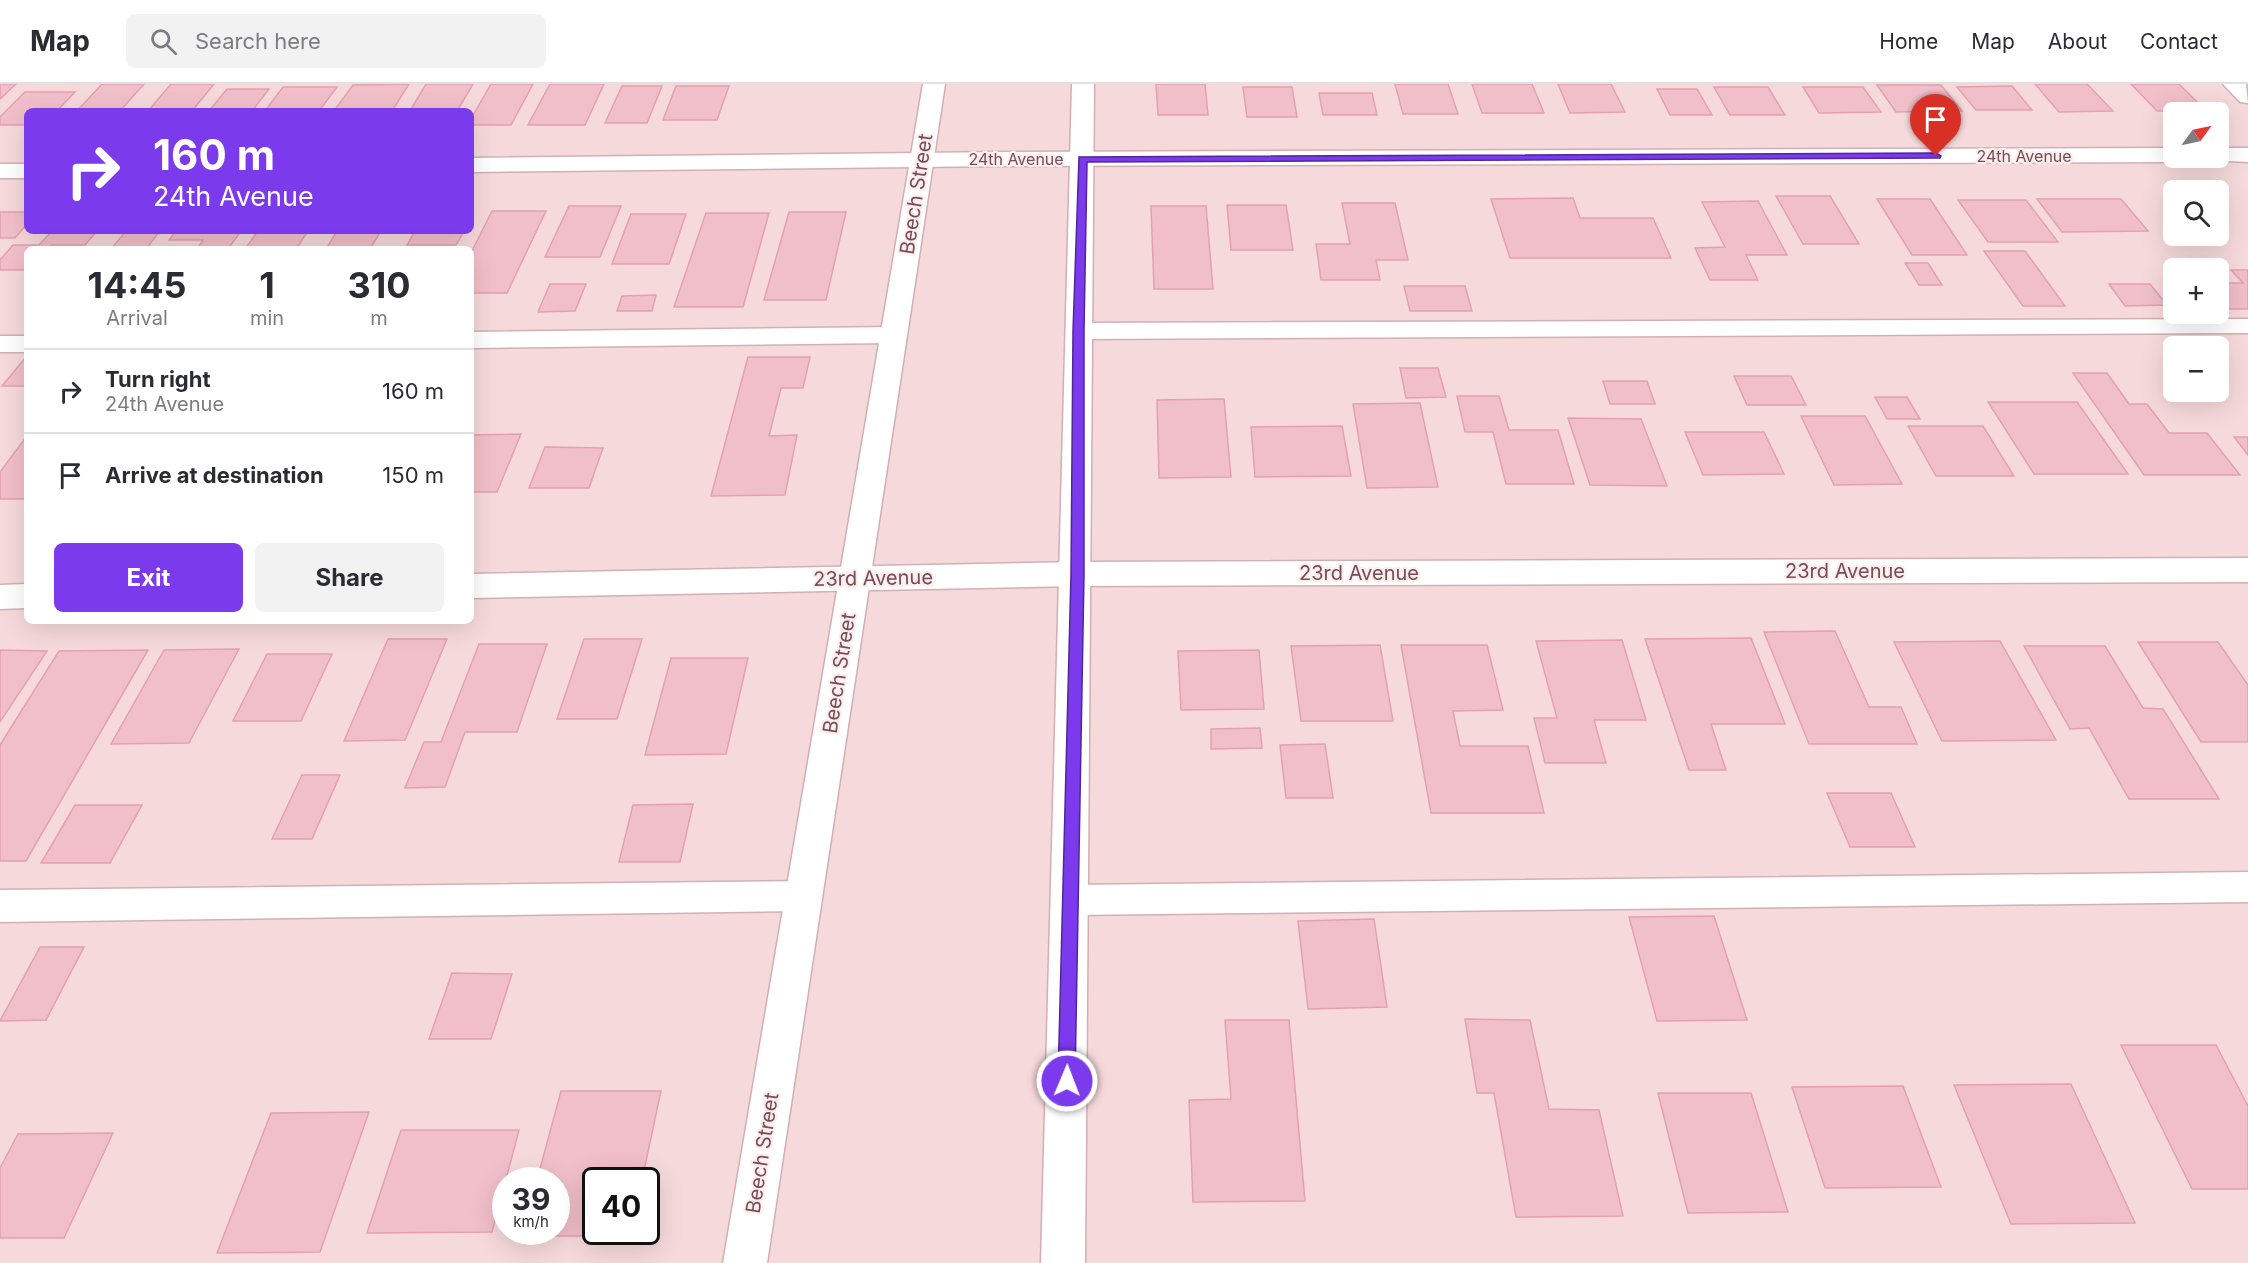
<!DOCTYPE html>
<meta charset="utf-8">
<style>
:root{--surface:#fff;--page:#f2f2f3;--text:#2b2b33;--muted:#7c7c81;--line:#e1e1e2;--accent:#7c3aed}
body{margin:0;font-family:Inter,sans-serif;background:var(--page);color:var(--text);height:100vh;display:flex;flex-direction:column;font-size:22px;white-space:nowrap}
*{box-sizing:border-box;margin:0}
p{font-size:20px;color:var(--muted)}
.icon{flex:none;width:33px;height:33px;fill:none;stroke:currentColor;stroke-width:2;stroke-linecap:round;stroke-linejoin:round}
.map{position:relative;flex:1;overflow:hidden}
.sheet{position:absolute;left:24px;top:162px;width:450px;height:378px;display:flex;flex-direction:column;background:var(--surface);border-radius:9px;box-shadow:0 6px 24px #0002}
.sheet>*{flex:none}
.hud{position:absolute;left:24px;top:24px;width:450px;height:126px;border-radius:9px;box-shadow:0 6px 24px #0002;background:#7c3aed;color:#fff;overflow:hidden}
.needle{width:39px;rotate:57deg}
.tools{position:absolute;left:2163px;top:18px;display:grid;gap:12px}
.tools a{display:grid;place-items:center;width:66px;height:66px;border-radius:9px;background:var(--surface);box-shadow:0 6px 24px #0002;font-size:30px}
.speed{position:absolute;left:492px;top:1083px;display:flex;gap:12px;font-size:30px;font-weight:700;text-align:center}
.speed>*{display:grid;place-content:center;width:78px;height:78px;border-radius:50%;background:var(--surface);box-shadow:0 6px 24px #0002;line-height:1}
.speed small{font-size:15px;font-weight:400}
.speed .limit{border:3px solid #111;border-radius:9px;background:#fff;color:#111}
.pin{position:absolute;display:grid;place-items:center;width:51px;height:51px;color:#fff;margin:-62px -26px;border-radius:50% 50% 50% 0;rotate:-45deg;box-shadow:0 0 6px #0007}
.pin .icon{rotate:45deg}
.me{position:absolute;width:66px;margin:-33px;rotate:1deg;stroke-linejoin:round;filter:drop-shadow(0 0 4px #0008)}
.turn{display:flex;align-items:center;gap:21px;height:126px;padding:0 30px;font-size:27px}
.turn .icon{width:78px;height:78px;stroke-width:2.5}
.turn b{display:block;font-size:42px;line-height:51px}
.eta{display:flex;justify-content:space-evenly;align-items:center;height:102px;text-align:center}
.eta b{font-size:36px;font-weight:700;line-height:42px}
.primary-button{display:flex;gap:12px;margin-top:auto;padding:12px 30px}
.primary-button a{flex:1;height:69px;border-radius:9px;background:var(--accent);color:#fff;font-size:24px;font-weight:700;line-height:69px;text-align:center}
.primary-button a+a{background:var(--page);color:var(--text)}
ul{padding:0;list-style:none}
li{display:flex;align-items:center;gap:18px;height:84px;padding:0 30px;border-top:2px solid var(--line)}
li div{flex:1}
li b{display:block;font-size:22px}
li em{font-style:normal}
header{display:flex;align-items:center;gap:36px;box-sizing:border-box;height:84px;padding:0 30px;background:var(--surface);border-bottom:2px solid var(--line)}
header strong{font-size:28px}
nav{display:flex;gap:33px;margin-inline-start:auto;font-size:21px}
.search{width:420px;height:54px;background:var(--page);display:flex;align-items:center;gap:15px;box-sizing:border-box;padding:0 21px;border-radius:9px;color:var(--muted);font-size:22px}
.map>svg:first-child{display:block}
</style>
<header>
<strong>Map</strong>
<div class="search"><svg class="icon" aria-label="search" viewBox="0 0 24 24"><circle cx="10" cy="10" r="6"/><path d="M15 15l6 6"/></svg>Search here</div>
<nav><a>Home</a><a>Map</a><a>About</a><a>Contact</a></nav>
</header>
<div class="map">
<svg width="2248" height="1179" viewBox="0 0 2248 1179">
<rect width="100%" height="100%" fill="#fce8e8"/>
<path fill="#f6d9db" fill-rule="evenodd" d="M0 0H2248V1179H0ZM27 27H471V147H27ZM2174 28H2218V74H2174ZM2174 106H2218V152H2174ZM27 165H471V537H27ZM2174 184H2218V230H2174ZM2174 262H2218V308H2174ZM506 1096H556V1148H506ZM596 1096H646V1148H596Z"/>
<path fill="#f1bfca" stroke="#e4a0b0" stroke-width="1.5" d="M0 0H16L0 15Z
M102 0H144L120 27H77Z
M171 0H214L192 27H148Z
M409 0 392 27H334L353 1Z
M426 0H473L457 27H410Z
M491 0H533L511 41H471V35Z
M550 0H604L585 41H528Z
M1156 0H1205L1208 31H1158Z
M1395 0H1448L1458 30H1403Z
M1472 0H1532L1544 29H1482Z
M1558 0H1611L1625 28 1570 29Z
M2035 0H2087L2113 27 2059 28Z
M2131 0H2179L2206 27H2157Z
M1877 1H1941L1962 27 1896 28Z
M622 2H662L647 39H605Z
M676 2H729L717 36H663Z
M2012 2 2032 26H1976L1957 3Z
M283 3H337L319 27H265Z
M1243 3H1292L1297 33H1247Z
M1714 3H1768L1785 31H1730Z
M1803 3H1863L1881 28 1819 29Z
M227 5H269L252 27H209Z
M1657 5H1697L1712 31H1670Z
M25 8H75L57 27H27V41H0V33Z
M1319 9H1372L1377 31H1323Z
M1776 112H1830L1859 160H1803Z
M1573 114 1580 134H1653L1671 174H1510L1491 115Z
M1877 115H1930L1967 171H1912Z
M2037 115H2121L2148 147 2062 148Z
M1958 116H2026L2058 158H1988Z
M1758 117 1787 171H1746L1758 196H1710L1695 164 1725 163 1702 118Z
M1342 119H1395L1408 176H1376L1380 196H1321L1316 160H1350Z
M1227 121H1286L1293 166H1231Z
M569 122H621L600 173H545Z
M1151 122H1206L1213 205H1154Z
M492 127H546L507 209H471V169Z
M0 128H27V140L15 154H0Z
M789 128H846L826 216H764Z
M706 129H769L743 223H674Z
M631 130H686L669 180H612Z
M52 147H97L85 161H52L48 165H27V186H0V176L13 161H39Z
M126 147H160L146 165H111Z
M176 147H241L228 165H197L203 156H169Z
M258 147H308L296 165H245Z
M337 147H381L370 165H326Z
M415 147H464L456 161H407Z
M1984 167H2025L2065 222H2023Z
M1905 179H1928L1942 201H1919Z
M2231 186H2248V225H2224L2218 218V199H2243Z
M550 200H586L575 227 538 228Z
M2109 200H2150L2167 221 2125 222Z
M1404 202H1465L1472 227H1410Z
M656 211 652 227H617L622 212Z
M26 273 27 302H2Z
M748 273H810L803 304H781L769 352 797 351 785 411 711 412Z
M1400 284H1438L1446 313 1406 314Z
M2073 289H2107L2129 320H2147L2169 349H2207L2240 391H2144Z
M1734 292H1791L1806 321H1747Z
M1603 297H1647L1655 320H1610Z
M1457 312H1499L1509 346H1558L1574 400H1506L1493 348H1465Z
M1875 313H1907L1920 335H1887Z
M1224 315 1231 393 1159 394 1157 316Z
M1988 318H2077L2128 390H2034Z
M1420 319 1438 403 1367 404 1353 320Z
M1801 332H1865L1902 400 1834 401Z
M1568 334 1641 335 1667 402 1590 401Z
M1342 342 1351 392 1255 393 1251 343Z
M1908 342H1983L2014 392H1936Z
M1685 348H1764L1784 390 1703 391Z
M521 350 497 408H471V351Z
M27 352V415H0V388Z
M2234 353H2248V371Z
M545 363 603 364 589 404H529Z
M1835 547 1869 623H1901L1917 660H1809L1764 548Z
M1751 554 1785 640H1711L1726 686H1689L1645 555Z
M388 555H447L405 656 344 657Z
M584 555H642L617 635H557Z
M1622 556 1646 636H1594L1606 679H1545L1534 634H1557L1536 557Z
M2000 557 2056 656 1942 657 1894 558Z
M2138 558H2218L2248 601V658H2201Z
M479 560H547L517 648H465L445 703 405 704 424 658H441Z
M1380 561 1393 637H1301L1291 562Z
M1401 561H1487L1503 626 1453 627 1460 662H1528L1544 729H1431Z
M2024 562H2105L2143 624 2163 625 2219 715H2129L2089 644 2070 645Z
M239 565 189 659 111 660 164 566Z
M0 566 47 567 0 638Z
M148 566 26 777H0V661L59 567Z
M1259 566 1264 625 1181 626 1178 567Z
M267 570H332L301 637H233Z
M671 574H748L726 670 645 671Z
M1260 644 1262 664 1211 665V645Z
M1325 660 1333 714H1286L1280 661Z
M302 691H340L312 755H272Z
M1827 709H1891L1915 763H1850Z
M693 720 680 778H619L633 721Z
M75 721H142L110 779H41Z
M1714 832 1747 936 1657 937 1629 833Z
M1374 835 1387 923 1308 925 1298 837Z
M40 863H84L46 936 0 937Z
M452 889 512 890 491 955H429Z
M1465 935 1530 936 1549 1025 1599 1026 1623 1132 1516 1133 1494 1009H1477Z
M1225 936H1289L1305 1117 1193 1118 1189 1016 1231 1015Z
M2121 961H2216L2248 1022V1105H2192Z
M2071 1000 2135 1139 2011 1140 1954 1001Z
M1903 1002 1941 1103 1825 1104 1792 1003Z
M561 1007H661L642 1096H596V1148H631L630 1152H522L524 1148H556V1096H537Z
M1658 1009H1751L1788 1128 1688 1129Z
M369 1028 320 1168 217 1169 271 1029Z
M401 1046H519L492 1148 367 1149Z
M113 1049 64 1154H0V1084L18 1050Z"/>
<g fill="none" stroke-linecap="round" stroke-linejoin="round">
<defs>
<path id="lane" d="M2248 235V249L1078 255 1070 252 1066 247 1070 242 1078 239Z
M894 243 902 246 906 251 902 256 894 259 471 264V248Z
M0 252H27V268H0Z
M2248 788V818L1070 831 1058 827 1053 816 1058 805 1070 801Z
M803 797 815 801 820 812 815 823 803 827 0 838V806Z"/>
<path id="street" d="M2223 0H2246L2248 19 2240 18Z
M2174 64V74H2184L2182 76 2174 78 1003 82 471 88V74L1003 68Z
M2218 64H2248V78L2210 76 2208 74H2218Z
M0 80H27V94H0Z
M2248 474V498L1077 502 471 514V490L1077 478Z
M27 500V524L0 525V501Z"/>
<path id="secondary" d="M923 0H945L767 1179H723Z
M1072 0H1094L1085 1179H1041Z"/>
</defs>
<use href="#lane" stroke="#d0b0b5" stroke-width="3"/>
<use href="#street" stroke="#d0b0b5" stroke-width="3"/>
<use href="#secondary" stroke="#d3aeb4" stroke-width="3"/>
<use href="#lane" fill="#fff" fill-rule="evenodd"/>
<use href="#street" fill="#fff" fill-rule="evenodd"/>
<use href="#secondary" fill="#fff" fill-rule="evenodd"/>
</g>
<path fill="#7c3aed" stroke="#51269a" stroke-width="1.5" d="M1936 69 1941 72 1940 74 1087 78 1084 247V490L1075 997 1073 1003 1067 1006 1061 1003 1058 997 1071 490 1073 247 1079 73Z"/>
<g text-anchor="middle" stroke-width="4.5" stroke-linejoin="round" paint-order="stroke">
<g font-size="16" fill="#764c57" stroke="#fee">
<text x="2024" y="78">24th Avenue</text>
<text x="1016" y="81">24th Avenue</text>
</g>
<g font-size="20" fill="#764c57" stroke="#fee">
<text transform="translate(916 110) rotate(-81)" y="7">Beech Street</text>
<text x="1845" y="494">23rd Avenue</text>
<text x="1359" y="496">23rd Avenue</text>
<text transform="translate(873 494) rotate(-1)" y="7">23rd Avenue</text>
<text transform="translate(839 589) rotate(-81)" y="7">Beech Street</text>
<text transform="translate(762 1069) rotate(-81)" y="7">Beech Street</text>
</g>
</g>
</svg>
<div class="tools">
<a><svg class="needle" viewBox="-14 -14 28 28"><path d="M0-13l5 13h-10z" fill="#e53935"/><path d="M0 13l5-13h-10z" fill="#7c7c81"/></svg></a>
<a><svg class="icon" aria-label="search" viewBox="0 0 24 24"><circle cx="10" cy="10" r="6"/><path d="M15 15l6 6"/></svg></a>
<a>+</a>
<a>−</a>
</div>
<div class="speed"><div>39<small>km/h</small></div><div class="limit">40</div></div>
<div class="pin" style="left:1936px;top:72px;background:#d93025"><svg class="icon" aria-label="arrive" viewBox="0 0 24 24"><path d="M6 21V4h12l-3 4 3 4H6"/></svg></div>
<svg class="me" style="left:1067px;top:997px" viewBox="-20 -20 40 40"><circle r="17" fill="#7c3aed" stroke="#fff" stroke-width="3"/><path d="M0-11L8 9 0 5-8 9z" fill="#fff"/></svg>
<div class="hud">
<div class="turn"><svg class="icon" aria-label="right" viewBox="0 0 24 24"><path d="M7 20v-9h11M14 6l5 5-5 5"/></svg><div><b>160 m</b>24th Avenue</div></div>
</div>
<section class="sheet">
<div class="eta">
<div><b>14:45</b><p>Arrival</p></div>
<div><b>1</b><p>min</p></div>
<div><b>310</b><p>m</p></div>
</div>
<ul>
<li><svg class="icon" aria-label="right" viewBox="0 0 24 24"><path d="M7 20v-9h11M14 6l5 5-5 5"/></svg><div><b>Turn right</b><p>24th Avenue</p></div><em>160 m</em></li>
<li><svg class="icon" aria-label="arrive" viewBox="0 0 24 24"><path d="M6 21V4h12l-3 4 3 4H6"/></svg><div><b>Arrive at destination</b></div><em>150 m</em></li>
</ul>
<div class="primary-button"><a>Exit</a><a>Share</a></div>
</section>
</div>
